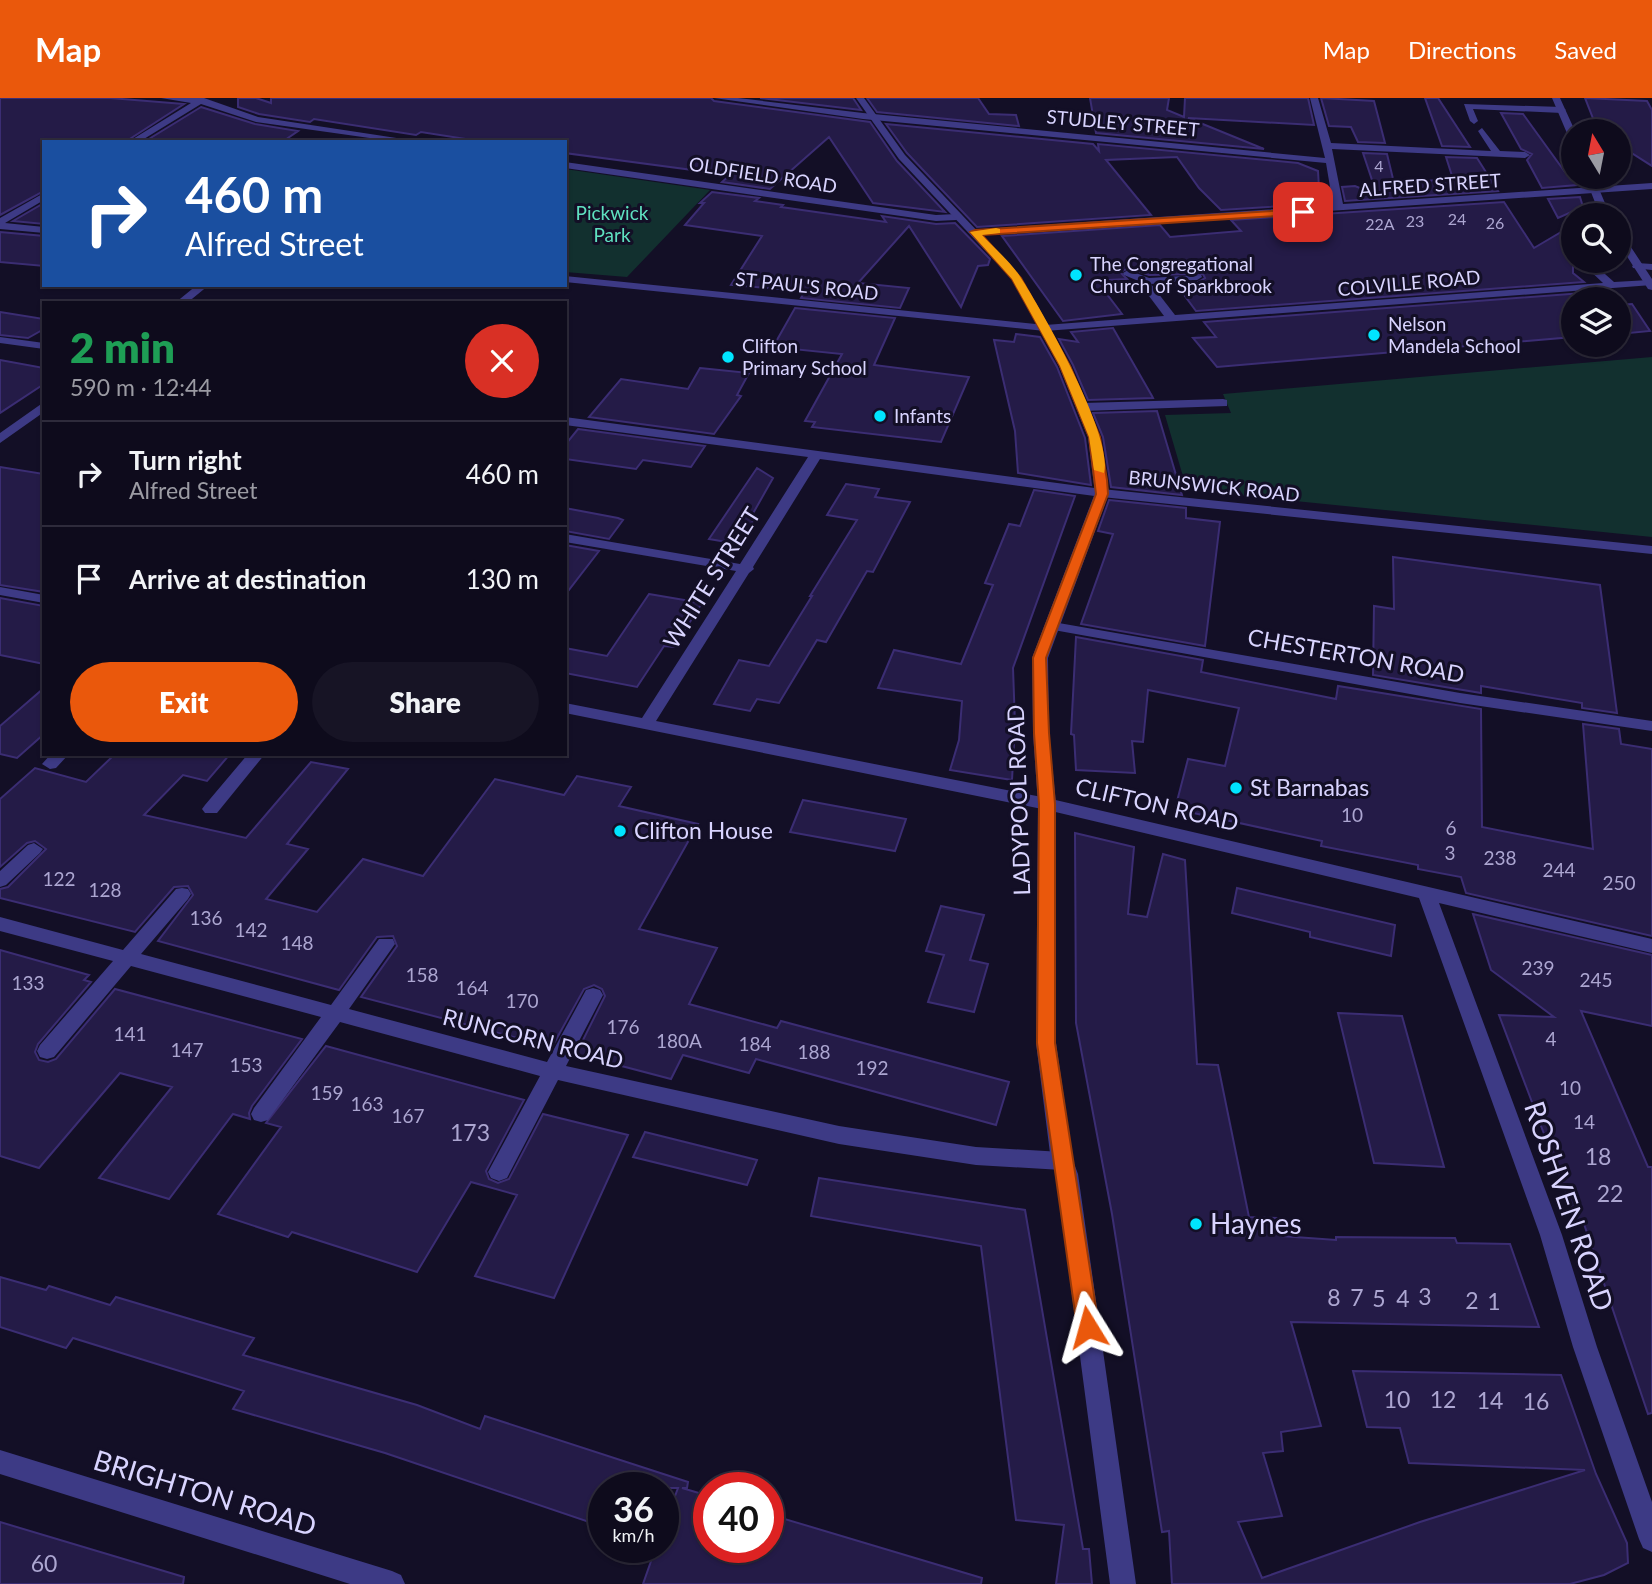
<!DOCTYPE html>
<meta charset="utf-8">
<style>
:root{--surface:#0e0b1c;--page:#171425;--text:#f1f3f6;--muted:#9b9ba3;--line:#2e2b3b;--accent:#ea580c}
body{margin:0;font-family:Lato,sans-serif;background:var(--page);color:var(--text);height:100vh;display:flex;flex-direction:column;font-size:26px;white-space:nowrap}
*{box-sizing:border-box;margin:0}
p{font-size:23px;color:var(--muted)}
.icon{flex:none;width:38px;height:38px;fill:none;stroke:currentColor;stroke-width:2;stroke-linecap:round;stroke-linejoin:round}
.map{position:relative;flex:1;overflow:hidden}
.sheet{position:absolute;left:42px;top:203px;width:525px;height:455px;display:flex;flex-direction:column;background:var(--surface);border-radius:0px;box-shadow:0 2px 5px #0004,0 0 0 2px var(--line)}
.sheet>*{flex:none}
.banner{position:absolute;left:42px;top:42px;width:525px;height:147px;border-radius:0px;box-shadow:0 2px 5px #0004,0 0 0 2px var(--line);background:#1a4fa0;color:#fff;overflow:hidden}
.needle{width:46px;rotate:350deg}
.tools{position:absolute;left:1561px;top:21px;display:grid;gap:14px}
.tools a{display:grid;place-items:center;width:70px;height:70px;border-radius:50%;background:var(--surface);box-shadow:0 2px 5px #0004,0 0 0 2px var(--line);font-size:35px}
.speed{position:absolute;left:588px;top:1374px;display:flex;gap:14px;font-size:35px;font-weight:700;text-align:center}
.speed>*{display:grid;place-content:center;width:91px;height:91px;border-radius:50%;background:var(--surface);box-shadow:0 2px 5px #0004,0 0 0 2px var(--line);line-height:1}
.speed small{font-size:18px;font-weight:400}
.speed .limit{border:10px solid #d22;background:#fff;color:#111}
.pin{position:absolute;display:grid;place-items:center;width:60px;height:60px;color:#fff;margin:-30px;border-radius:14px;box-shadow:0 4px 10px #0006}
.me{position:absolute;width:77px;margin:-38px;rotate:352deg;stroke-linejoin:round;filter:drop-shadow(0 0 5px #0008)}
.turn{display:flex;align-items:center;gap:24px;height:147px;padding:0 28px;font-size:32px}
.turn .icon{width:91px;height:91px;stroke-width:2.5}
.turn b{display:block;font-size:49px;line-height:60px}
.round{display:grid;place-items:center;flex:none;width:74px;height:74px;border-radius:37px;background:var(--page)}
.summary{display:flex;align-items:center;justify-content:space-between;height:119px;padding:0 28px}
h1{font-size:42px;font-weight:800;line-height:52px;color:#1e9e55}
.button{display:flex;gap:14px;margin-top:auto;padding:14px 28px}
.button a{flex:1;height:80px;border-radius:42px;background:var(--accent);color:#fff;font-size:28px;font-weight:800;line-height:80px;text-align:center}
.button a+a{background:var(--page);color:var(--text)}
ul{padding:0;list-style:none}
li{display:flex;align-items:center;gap:21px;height:105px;padding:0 28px;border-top:2px solid var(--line)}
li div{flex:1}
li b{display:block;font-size:26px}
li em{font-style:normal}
header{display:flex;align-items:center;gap:42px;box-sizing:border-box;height:98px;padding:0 35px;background:var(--accent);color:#fff}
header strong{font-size:33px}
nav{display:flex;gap:38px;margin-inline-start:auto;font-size:24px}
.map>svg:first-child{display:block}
</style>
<header>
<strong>Map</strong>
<nav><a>Map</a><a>Directions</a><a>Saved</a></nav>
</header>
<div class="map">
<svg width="1652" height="1486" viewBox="0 0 1652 1486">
<rect width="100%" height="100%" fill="#130f26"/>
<path fill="#12302f" d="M565 71 710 92 627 179 565 174Z
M1652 259V439L1187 392 1165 317 1231 315 1223 296Z"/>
<path fill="#241b47" stroke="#3b2d73" stroke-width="2" d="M0 0H110L184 6 125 44H44V93L0 117Z
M238 0H256L271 5V0H711L714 3 870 24 897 63 945 114 873 105 829 39 770 91 722 84 730 77 565 55V44H485L421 34 416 37 314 21 310 24 259 16 238 9Z
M760 0H853L861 12Z
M867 0H978L989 16 1016 17 1019 28 877 14Z
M1090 0H1169L1167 12 1184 19 1185 0H1308L1314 27 1188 20 1264 51 1096 35Z
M1321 0 1374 3 1385 45 1358 44 1351 29 1329 28Z
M1425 0H1438L1470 49 1442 48Z
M1585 0 1647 3 1652 12V68L1619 47V33H1598Z
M201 9 255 26 298 33 282 44H144Z
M1501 15 1523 16 1565 74 1573 75 1577 87 1542 90 1527 62 1532 56 1521 51Z
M886 26 1093 46 1099 53 1098 46 1298 65 1318 73 1319 90H1327L1330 105 1221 112 1199 90 1177 59 1106 62 1151 117 977 129 907 55Z
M1363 55 1387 56 1394 85 1453 81 1446 59 1477 60 1498 93 1345 103 1342 89 1355 88 1377 97Z
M712 94 759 100 755 103 783 107 781 109 886 124 882 118 936 126 955 125 990 161 988 167 978 168 961 209 909 128 858 185 909 190 900 210 801 200 805 193 731 187 762 138 685 127 704 105H700Z
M1580 99 1583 109 1558 120 1548 101Z
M1504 104 1534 150 1573 127V175L1584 184 1196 213 1176 186 1198 184 1205 180 1203 176 1149 177 1129 170 1120 174 1127 181 1110 182 1116 190 1103 191 1122 216 1063 223 1002 138 1160 127 1170 139 1241 133 1231 122Z
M44 105V126L13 123Z
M0 134 44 138V168L0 164Z
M1596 194 1605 201H1573V239L1217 269 1193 240 1216 239 1204 224Z
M1632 206 1650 233 1619 236V207Z
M795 210 895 220 874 267 969 279 941 344 812 329 815 324 805 323 842 256 773 249Z
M0 214 44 221V231L28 240 0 237Z
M1113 230 1152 298 1153 300 1088 302 1073 267 1059 241 1078 244 1071 234Z
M1016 236 1040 239 1057 269 1085 340 1091 387 1018 375 1015 333 994 242 1014 244Z
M0 262 44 270V286L0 315Z
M700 270 749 275 737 297 741 298 714 336 589 319 621 281 688 291Z
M1157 313 1182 397 1111 389 1103 339 1093 315Z
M578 331 705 348 691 369 643 362 636 371 565 361V347Z
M0 369 44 376V494L0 487Z
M757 370 773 380 751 419 755 420 738 446 709 441Z
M846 386 879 391 875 399 910 404 873 474 867 473 826 544 817 542 779 605 757 601 750 613 714 606 739 562 769 568 812 498H810L857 422 827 417Z
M1034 392 1075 398 1013 570 1015 626 1012 682 950 672 959 642 962 603 878 590 894 552 961 566 993 487 985 485 1009 426 1020 428Z
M1109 402 1186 410V420L1220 424 1205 548 1081 526 1113 436 1098 433Z
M565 410 618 420 623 422 609 441 565 433Z
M565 447 599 453 565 497Z
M1393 459 1600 487 1617 615 1582 610V605L1481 588V595L1373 577 1374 508 1394 511Z
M649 496 702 505 674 549 664 548 637 589 565 575V550L607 558Z
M0 500 44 508V566L0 557Z
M1076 539 1203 562 1201 574 1336 601 1338 588 1481 611 1482 729 1593 751 1583 626 1619 631 1621 646 1652 651V838L1466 795 1461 779 1418 771V767L1321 748 1322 743 1175 711 1188 661 1225 668 1239 610 1148 592 1143 644 1132 643 1135 675 1076 672 1074 637 1071 636Z
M44 590V636L17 660 0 656V628Z
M115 656H230L207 683 183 677 144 717 246 740 311 664 348 671 287 746 308 751 266 801 317 814 363 761 423 778 495 681 564 697 577 678 631 689 619 708 698 726 639 831 717 850 689 906 777 930 781 923 1009 984 996 1027 756 961 749 975 683 957 671 981 576 956 605 898 602 891 594 887 584 891 552 949 361 899 397 848 393 838 377 839 339 892 158 843 193 797 188 788 174 789 135 834 0 800V791L8 789 46 751 35 743 27 745 0 769V701L35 670 86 684Z
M803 702 906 721 895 753 790 734Z
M1075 735 1134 749 1128 816 1147 819 1163 756 1185 762 1197 966 1218 967 1249 1119 1277 1120 1281 1138 1336 1142V1139L1455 1140 1457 1145 1510 1146 1539 1229 1291 1224 1321 1328 1281 1334 1283 1353 1263 1355 1282 1418 1238 1424 1262 1480 1420 1424 1585 1372 1409 1365 1400 1330 1367 1329 1353 1273 1561 1277 1596 1376 1627 1445 1628 1465 1604 1477 1570 1486H1172L1169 1433 1162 1434 1112 1116 1076 925Z
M1237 790 1395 827 1391 858 1310 839V834L1232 815Z
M941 808 984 817 970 862 988 866 974 914 928 904 944 857 926 853Z
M1473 816 1652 857V928L1581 913 1648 1069H1652V1315L1648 1316 1583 1123H1577L1499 917 1554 919 1491 872Z
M0 852 89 877 84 882 91 884 38 946 35 954 39 962 48 964 56 961 115 891 302 941 252 1008 249 1015 250 1021 233 1016 169 1101 99 1080 172 989 120 975 39 1070 0 1058Z
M1338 915 1402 918 1444 1069 1374 1065Z
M326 948 524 1002 486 1073 489 1081 498 1085 509 1081 543 1016 628 1037 554 1200 475 1178 517 1097 471 1084 417 1174 292 1134 288 1139 218 1116 281 1029 266 1025Z
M645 1034 757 1062 747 1087 633 1059Z
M819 1080 1025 1112 1083 1451H1089L1092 1486H1056L1064 1427 1016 1422 981 1148 811 1118Z
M0 1179 46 1192 49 1188 110 1207 116 1199 254 1240 243 1257 417 1307 480 1331 485 1318 688 1384 687 1390H682L709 1398V1449H768V1416L982 1480 981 1486H643L656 1449H663V1430L678 1390H604V1429L385 1355 233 1311 244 1293 73 1240 66 1250 0 1229Z
M0 1424 184 1479 183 1486H0Z"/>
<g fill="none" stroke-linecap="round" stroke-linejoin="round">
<path fill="#3d3a85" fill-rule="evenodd" d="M161 0H204L258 19 423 44H398L256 24 201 6 139 44H128L191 5Z
M714 0H738L863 15 1325 60 1310 0H1318L1331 45 1491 53 1478 33 1482 30 1500 53 1525 54 1530 57 1525 60 1332 51 1343 106 1652 85V91L974 137 969 134 970 132 1333 107 1326 65 863 21Z
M1464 6 1562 9 1566 12 1562 15 1473 11 1478 23 1474 26 1470 23Z
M565 64 936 117 956 116 961 119 956 122 936 123 565 70Z
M44 95V102L5 125 44 129V135L0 131V120Z
M1588 163H1598L1596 168 1614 184 1649 182 1652 183V187L1045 233 565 184V178L1045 227 1164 218 1140 186 1141 184 1124 177 1123 175 1128 172 1149 180 1201 177 1202 179 1197 182 1151 186 1175 217 1603 185 1586 169Z
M1637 165 1652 166V172L1633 170 1632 168Z
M197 187H209L187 205H175Z
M0 239 44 245V251L0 245Z
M1223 301 1227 302V308L1083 313 1077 309 1083 305Z
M44 304V314L0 345V335Z
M565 319 1102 391 1652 448V456L1102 399 820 361 753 469 754 471 749 475 656 623 1047 700 1652 841V855L1439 805 1562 1137 1597 1249 1652 1404V1454L1643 1450 1639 1441 1573 1249 1540 1137 1419 800 1047 712 565 615V605L642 620 736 473 565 444V436L740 466 808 359 565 327Z
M0 489 44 497V505L0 497Z
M1053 524 1460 595 1652 623V633L1460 605 1048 531 1046 528 1048 525Z
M51 656H69L56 670 50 671 42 666Z
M248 656H265L217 715H205L202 711 205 707Z
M34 745 43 751 40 755 6 787 0 789V773L28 747Z
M182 790 188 791 191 796 188 801 141 856 331 907 379 841H393L395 846 349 911 547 964 586 892 593 890 600 892 603 897 566 968 839 1028 976 1049 1062 1054 1070 1057 1073 1063 1070 1069 1062 1072 976 1067 839 1046 558 982 507 1080 499 1083 491 1080 488 1074 540 978 340 924 268 1022 261 1024 254 1022 251 1016 254 1010 321 919 131 868 54 959 47 961 40 959 37 953 40 947 113 863 0 833V819L123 852 176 791Z"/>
<path fill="#3d3a85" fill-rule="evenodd" d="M856 0H864L905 57 1020 178 1071 268 1100 339 1109 395 1048 560 1049 635 1056 706V945L1073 1063 1078 1076 1136 1486H1110L1056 1076 1051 1063 1036 945 1038 706 1033 635 1032 560 1095 395 1088 339 1059 268 1012 181 899 61Z
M1552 0H1560L1575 33 1573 43 1569 40Z
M1585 79H1594L1610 117H1600Z
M1619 136 1623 137 1652 181V192L1648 191 1619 146Z
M0 1352 392 1473 401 1477 405 1486H350L0 1376Z"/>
</g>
<path fill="#ea580c" stroke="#983908" stroke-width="2" d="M1303 111 1307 112V116L982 137 1021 180 1070 268 1100 339 1107 382 1108 396 1046 560 1049 635 1055 706V945L1099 1229 1096 1236 1088 1239 1080 1236 1077 1229 1037 945 1039 706 1034 635 1033 560 1096 396 1089 339 1060 268 1012 181 970 134 975 132Z"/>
<path fill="#f59e0b" d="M996 130 1000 131V135L982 137C995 151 1011 164 1021 180 1043 214 1114 339 1104 375L1094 372 1089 339 1060 268 1012 181 970 134Z"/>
<g fill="#00e5ff" stroke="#130f26" stroke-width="2.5">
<circle cx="1076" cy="177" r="7"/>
<circle cx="1374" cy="237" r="7"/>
<circle cx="728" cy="259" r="7"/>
<circle cx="880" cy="318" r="7"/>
<circle cx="1236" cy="690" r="7"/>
<circle cx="620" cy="733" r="7"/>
<circle cx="1196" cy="1126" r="7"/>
</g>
<g text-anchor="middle" stroke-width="6" stroke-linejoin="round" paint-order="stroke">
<g font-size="16" fill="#aca6d1">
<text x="1379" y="74">4</text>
<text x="1457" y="127">24</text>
<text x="1415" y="129">23</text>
<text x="1495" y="131">26</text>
<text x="1380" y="132">22A</text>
</g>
<g font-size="19" fill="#d9d4ff" stroke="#130f26">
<text transform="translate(1123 25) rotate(5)" y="7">STUDLEY STREET</text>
<text transform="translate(763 77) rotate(9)" y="7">OLDFIELD ROAD</text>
<text transform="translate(1430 87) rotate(-4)" y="7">ALFRED STREET</text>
<text transform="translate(1409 185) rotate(-5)" y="7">COLVILLE ROAD</text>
<text transform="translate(807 188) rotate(6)" y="7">ST PAUL'S ROAD</text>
<text transform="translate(1214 388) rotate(6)" y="7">BRUNSWICK ROAD</text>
</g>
<g font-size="19" fill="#5fe0c0" stroke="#130f26">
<text x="612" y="122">Pickwick<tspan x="612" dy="22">Park</tspan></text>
</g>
<g font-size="19" fill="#d9d4ff" stroke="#130f26" text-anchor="start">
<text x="1090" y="173">The Congregational<tspan x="1090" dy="22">Church of Sparkbrook</tspan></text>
<text x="1388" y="233">Nelson<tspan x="1388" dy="22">Mandela School</tspan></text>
<text x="742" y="255">Clifton<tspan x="742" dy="22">Primary School</tspan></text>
<text x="894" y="325">Infants</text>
</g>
<g font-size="19" fill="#aca6d1">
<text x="1352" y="724">10</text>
<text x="1451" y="737">6</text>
<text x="1450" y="762">3</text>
<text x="1500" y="767">238</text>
<text x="1559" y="779">244</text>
<text x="59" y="788">122</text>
<text x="1619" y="792">250</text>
<text x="105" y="799">128</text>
<text x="206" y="827">136</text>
<text x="251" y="839">142</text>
<text x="297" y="852">148</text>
<text x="1538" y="877">239</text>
<text x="422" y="884">158</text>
<text x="1596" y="889">245</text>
<text x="28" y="892">133</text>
<text x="472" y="897">164</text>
<text x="522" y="910">170</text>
<text x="623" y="936">176</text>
<text x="130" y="943">141</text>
<text x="1551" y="948">4</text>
<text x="679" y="950">180A</text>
<text x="755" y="953">184</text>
<text x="187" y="959">147</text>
<text x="814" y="961">188</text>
<text x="246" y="974">153</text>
<text x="872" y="977">192</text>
<text x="1570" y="997">10</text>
<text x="327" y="1002">159</text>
<text x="367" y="1013">163</text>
<text x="408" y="1025">167</text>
<text x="1584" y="1031">14</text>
</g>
<g font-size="23" fill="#d9d4ff" stroke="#130f26">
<text transform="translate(712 480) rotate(-58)" y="8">WHITE STREET</text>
<text transform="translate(1356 558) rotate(10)" y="8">CHESTERTON ROAD</text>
<text transform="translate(1019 702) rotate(-92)" y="8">LADYPOOL ROAD</text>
<text transform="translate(1157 707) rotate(13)" y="8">CLIFTON ROAD</text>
<text transform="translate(533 941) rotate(14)" y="8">RUNCORN ROAD</text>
</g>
<g font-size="23" fill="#d9d4ff" stroke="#130f26" text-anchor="start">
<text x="1250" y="698">St Barnabas</text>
<text x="634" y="741">Clifton House</text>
</g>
<g font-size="23" fill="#aca6d1">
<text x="470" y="1043">173</text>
<text x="1598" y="1067">18</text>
<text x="1610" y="1104">22</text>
<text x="1425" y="1207">3</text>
<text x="1334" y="1208">8</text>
<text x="1357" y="1208">7</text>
<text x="1379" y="1209">5</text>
<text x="1403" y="1209">4</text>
<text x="1472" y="1211">2</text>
<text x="1494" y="1212">1</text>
<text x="1397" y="1310">10</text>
<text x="1443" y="1310">12</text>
<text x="1490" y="1311">14</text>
<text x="1536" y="1312">16</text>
<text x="44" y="1474">60</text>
</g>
<g font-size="28" fill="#d9d4ff" stroke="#130f26">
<text transform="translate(1569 1108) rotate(71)" y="10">ROSHVEN ROAD</text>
<text transform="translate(205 1395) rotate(17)" y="10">BRIGHTON ROAD</text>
</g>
<g font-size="28" fill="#d9d4ff" stroke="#130f26" text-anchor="start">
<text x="1210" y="1136">Haynes</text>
</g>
</g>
</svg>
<div class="tools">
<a><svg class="needle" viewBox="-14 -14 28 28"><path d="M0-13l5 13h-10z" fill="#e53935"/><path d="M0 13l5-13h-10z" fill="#9b9ba3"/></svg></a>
<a><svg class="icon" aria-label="search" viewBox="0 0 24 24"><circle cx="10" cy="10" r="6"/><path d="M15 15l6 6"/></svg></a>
<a><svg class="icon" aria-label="layers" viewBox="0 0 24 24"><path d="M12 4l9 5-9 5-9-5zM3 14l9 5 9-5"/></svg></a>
</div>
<div class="speed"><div>36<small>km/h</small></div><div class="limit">40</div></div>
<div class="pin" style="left:1303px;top:114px;background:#d93025"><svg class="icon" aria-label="arrive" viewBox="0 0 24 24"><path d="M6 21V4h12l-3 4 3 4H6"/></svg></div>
<svg class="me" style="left:1088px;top:1229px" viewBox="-20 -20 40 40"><path d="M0-17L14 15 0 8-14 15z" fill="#ea580c" stroke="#fff" stroke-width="4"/></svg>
<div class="banner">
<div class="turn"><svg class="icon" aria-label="right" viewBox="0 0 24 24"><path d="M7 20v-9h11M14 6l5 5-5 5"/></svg><div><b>460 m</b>Alfred Street</div></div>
</div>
<section class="sheet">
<div class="summary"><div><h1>2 min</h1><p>590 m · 12:44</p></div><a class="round" style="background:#d93025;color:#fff"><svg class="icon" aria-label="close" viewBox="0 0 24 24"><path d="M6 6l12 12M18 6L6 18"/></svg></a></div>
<ul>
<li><svg class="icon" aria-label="right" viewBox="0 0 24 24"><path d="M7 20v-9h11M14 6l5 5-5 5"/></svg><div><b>Turn right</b><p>Alfred Street</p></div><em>460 m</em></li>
<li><svg class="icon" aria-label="arrive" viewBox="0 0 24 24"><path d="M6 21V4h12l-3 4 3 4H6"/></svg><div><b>Arrive at destination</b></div><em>130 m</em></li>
</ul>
<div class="button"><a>Exit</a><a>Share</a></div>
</section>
</div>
